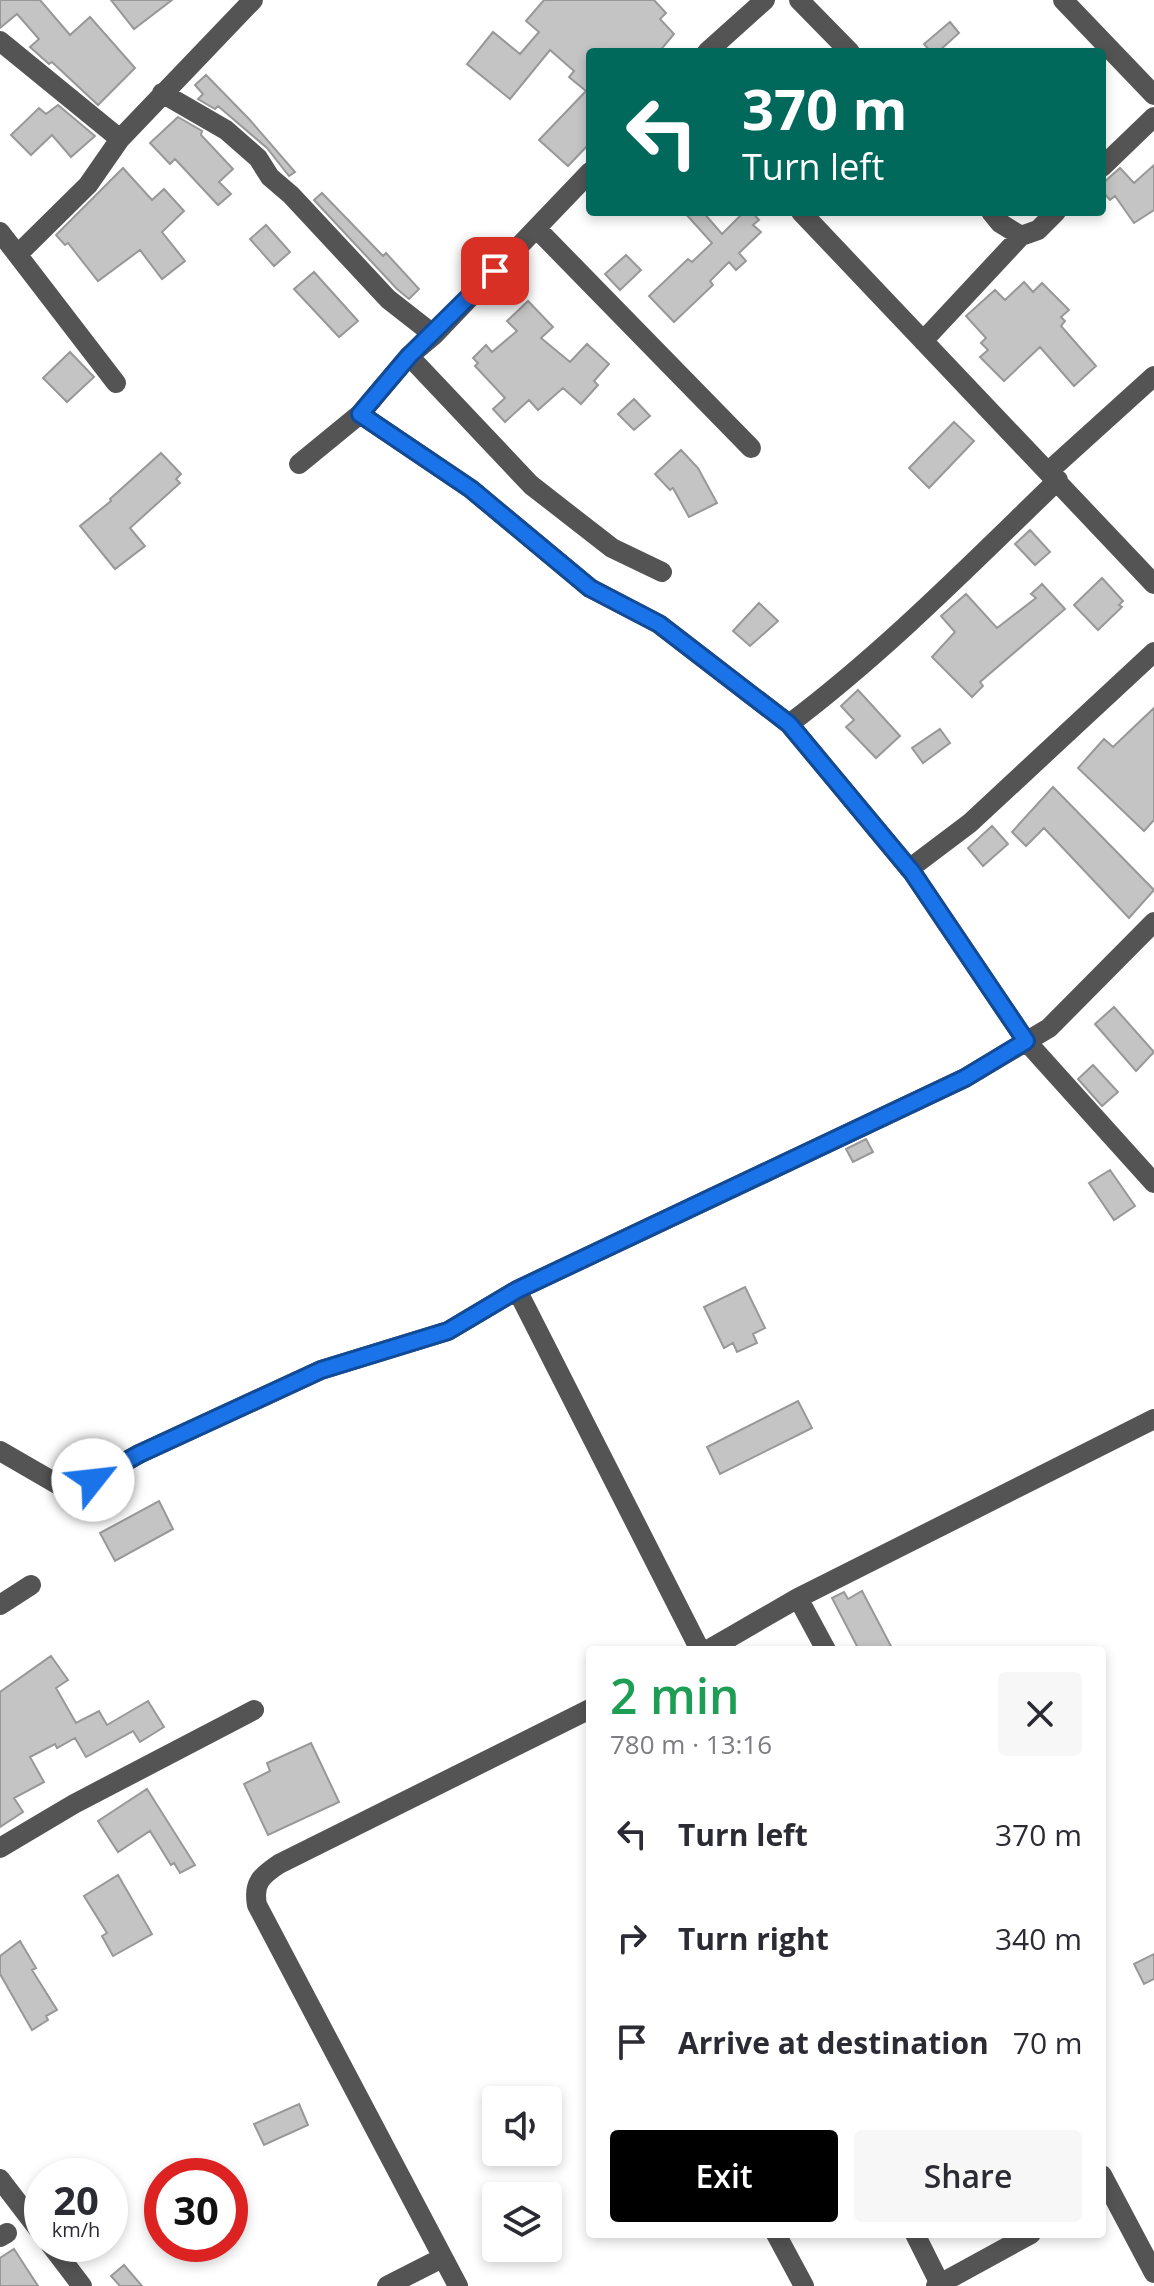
<!DOCTYPE html>
<meta charset="utf-8">
<style>
:root{--surface:#fff;--page:#f7f7f7;--text:#2b2b33;--muted:#7c7c81;--accent:#000}
body{margin:0;font-family:"Open Sans",sans-serif;background:var(--page);color:var(--text);height:100vh;display:flex;flex-direction:column;font-size:30px;white-space:nowrap}
*{box-sizing:border-box;margin:0}
p{font-size:26px;color:var(--muted)}
.icon{flex:none;width:44px;height:44px;fill:none;stroke:currentColor;stroke-width:2;stroke-linecap:round;stroke-linejoin:round}
.map{position:relative;flex:1;overflow:hidden}
.side{position:absolute;left:586px;top:1646px;width:520px;height:592px;display:flex;flex-direction:column;background:var(--surface);border-radius:8px;box-shadow:0 4px 12px #0003}
.side>*{flex:none}
.top-card{position:absolute;left:586px;top:48px;width:520px;height:168px;border-radius:8px;box-shadow:0 4px 12px #0003;background:#00695c;color:#fff;overflow:hidden}
.tools{position:absolute;left:482px;top:2086px;display:grid;gap:16px}
.tools a{display:grid;place-items:center;width:80px;height:80px;border-radius:8px;background:var(--surface);box-shadow:0 4px 12px #0003;font-size:40px}
.speed{position:absolute;left:24px;top:2158px;display:flex;gap:16px;font-size:40px;font-weight:700;text-align:center}
.speed>*{display:grid;place-content:center;width:104px;height:104px;border-radius:50%;background:var(--surface);box-shadow:0 4px 12px #0003;line-height:1}
.speed small{font-size:20px;font-weight:400}
.speed .limit{border:12px solid #d22;background:#fff;color:#111}
.pin{position:absolute;display:grid;place-items:center;width:68px;height:68px;color:#fff;margin:-34px;border-radius:16px;box-shadow:0 4px 12px #0006}
.me{position:absolute;width:88px;margin:-44px;rotate:61deg;stroke-linejoin:round;filter:drop-shadow(0 0 6px #0008)}
.turn{display:flex;align-items:center;gap:28px;height:168px;padding:0 24px;font-size:36px}
.turn .icon{width:104px;height:104px;stroke-width:2.5}
.turn b{display:block;font-size:56px;line-height:68px}
.round{display:grid;place-items:center;flex:none;width:84px;height:84px;border-radius:8px;background:var(--page)}
.headline{display:flex;align-items:center;justify-content:space-between;height:136px;padding:0 24px}
h1{font-size:48px;font-weight:600;line-height:60px;color:#1e9e55}
.cta{display:flex;gap:16px;margin-top:auto;padding:16px 24px}
.cta a{flex:1;height:92px;border-radius:8px;background:var(--accent);color:#fff;font-size:32px;font-weight:600;line-height:92px;text-align:center}
.cta a+a{background:var(--page);color:var(--text)}
ul{padding:0;list-style:none}
li{display:flex;align-items:center;gap:24px;height:104px;padding:0 24px}
li div{flex:1}
li b{display:block;font-size:30px}
li em{font-style:normal}
.map>svg:first-child{display:block}
</style>
<div class="map">
<svg width="1154" height="2286" viewBox="0 0 1154 2286">
<rect width="100%" height="100%" fill="#fff"/>
<path fill="#c4c4c4" stroke="#989898" stroke-width="2" d="M0 0H40L70 35 90 17 135 68 98 105 52 62 49 64 30 47 39 39 17 14 0 28Z
M111 0H172L134 29Z
M544 0H654L666 13 660 19 674 34 659 52H590V143L568 166 539 140 586 91 569 77 574 71 550 50 510 99 467 64 493 32 520 54 539 32 526 21Z
M950 22 959 33 938 52H931L924 44Z
M206 75 249 119 295 172 289 176 267 148 218 106 215 109 198 99 203 94 195 85Z
M58 105 95 136 71 157 52 135 31 155 11 135 39 108 46 114Z
M178 117 202 131 201 135 233 169 219 182 231 194 218 205 175 159 170 164 150 143Z
M1154 165V210L1134 223 1115 196 1110 200 1102 191V184L1120 168 1134 183Z
M123 168 152 200 164 189 184 211 162 232 185 261 162 279 140 250 98 281 68 243 65 245 56 235Z
M322 193 383 256 386 253 419 289 409 299 397 289 314 200Z
M684 212H703L722 234 744 212H752L759 220 753 225 761 232 739 253 746 261 736 270 729 262 710 281 713 285 674 322 649 296 688 259 692 262 712 243Z
M266 225 290 252 274 266 250 239Z
M626 255 641 270 620 290 605 274Z
M314 272 358 321 339 337 294 289Z
M1024 282 1033 292 1042 283 1069 310 1061 317 1065 321 1061 326 1096 366 1074 386 1040 347 1004 381 980 357 988 350 981 343 986 338 966 316 995 290 1005 300Z
M528 301 553 327 541 338 570 362 587 344 609 364 594 381 598 385 581 404 563 388 538 410 529 400 505 422 493 409 505 398 475 366 478 363 473 358 486 345 492 352 517 331 507 321Z
M70 352 94 377 67 402 43 378Z
M634 399 650 416 634 430 618 414Z
M954 422 974 441 929 488 909 468Z
M681 450 698 468 717 503 689 517 673 488 670 490 655 474Z
M161 453 181 474 176 479 180 483 130 528 145 546 115 569 80 526 111 501 110 499Z
M1030 530 1050 552 1035 565 1015 544Z
M1102 578 1123 601 1119 605 1122 607 1098 630 1074 605Z
M1042 584 1065 609 980 682 983 686 972 697 932 657 955 632 941 616 966 594 997 628 1036 598 1031 594Z
M759 603 778 621 750 646 733 631Z
M858 690 900 736 876 758 846 727 854 720 841 706Z
M1154 708V820L1144 831 1078 768 1104 739 1113 747Z
M940 729 950 743 923 763 912 748Z
M1053 787 1154 890 1129 918 1044 828 1026 846 1012 832Z
M992 826 1008 844 983 866 968 848Z
M1114 1007 1154 1052 1136 1071 1095 1024Z
M1093 1065 1118 1092 1102 1106 1078 1079Z
M866 1139 873 1152 853 1162 846 1149Z
M1110 1170 1135 1206 1114 1220 1089 1183Z
M745 1287 765 1328 753 1334 757 1343 737 1352 733 1343 724 1348 704 1307Z
M798 1401 812 1428 720 1474 707 1447Z
M159 1501 173 1529 115 1561 100 1533Z
M862 1591 893 1650H859L832 1598 844 1592 848 1599Z
M51 1656 68 1680 56 1688 76 1723 99 1711 107 1725 148 1701 164 1727 140 1742 133 1731 86 1757 75 1738 57 1748 55 1744 30 1757 44 1782 14 1798 23 1812 0 1827V1692Z
M311 1743 339 1802 268 1835 244 1784 270 1771 267 1763Z
M147 1789 195 1865 180 1873 174 1863 171 1865 150 1831 118 1852 98 1821Z
M118 1875 152 1934 113 1956 102 1936 107 1933 84 1896Z
M20 1941 36 1968 32 1970 57 2010 46 2016 48 2020 32 2030 0 1974V1956Z
M1154 1954V1979L1144 1984 1134 1964Z
M299 2104 308 2125 264 2145 254 2124Z
M14 2249 38 2286H0V2258Z
M124 2265 142 2286H120L111 2276Z"/>
<g fill="none" stroke-linecap="round" stroke-linejoin="round">
<path stroke="#545454" stroke-width="20" d="M799 0 850 52
M1063 0 1154 95
M0 41 120 139 253 0
M707 52 765 0
M162 93 226 130 258 158 270 177 291 195 388 299 434 335
M1102 167 1154 117
M801 212 1154 584
M991 212 1000 223 1021 236 1038 230 1056 212
M537 229 751 448
M0 232 116 383
M18 254 88 185 120 139
M923 341 1021 236
M409 356 531 485 612 548 662 572
M360 414 471 489 590 588 659 624 789 724 912 872 1026 1041 1154 1183
M299 464 360 414 409 356 434 335 590 172
M1049 471 1154 376
M789 724C886 651 971 564 1058 480
M909 869 970 823 1154 652
M0 1451 71 1492 139 1454 321 1370 448 1331 517 1290
M798 1598 826 1650
M0 1605 31 1585
M700 1650 517 1290 965 1078 1049 1028 1154 922
M708 1650 798 1598 1154 1419
M0 1848 74 1804 254 1710
M1102 2175 1154 2273
M0 2179 42 2234
M776 2234 804 2286
M915 2234 941 2286
M0 2237 7 2233
M50 2244 82 2286
M387 2286 442 2258
M458 2286 257 1905C253 1883 261 1876 279 1864L590 1709
M936 2286 1031 2234"/>
</g>
<g fill="none" stroke-linecap="round" stroke-linejoin="round">
<defs>
<path id="route" d="M93 1480 139 1454 321 1370 448 1331 517 1290 965 1078 1026 1041 912 872 789 724 659 624 590 588 471 489 360 414 409 356 495 271"/>
</defs>
<use href="#route" stroke="#114b97" stroke-width="20"/>
<use href="#route" stroke="#1a73e8" stroke-width="14"/>
</g>
</svg>
<div class="tools">
<a><svg class="icon" aria-label="sound" viewBox="0 0 24 24"><path d="M4 9h4l5-4v14l-5-4H4zM17 9q2 3 0 6"/></svg></a>
<a><svg class="icon" aria-label="layers" viewBox="0 0 24 24"><path d="M12 4l9 5-9 5-9-5zM3 14l9 5 9-5"/></svg></a>
</div>
<div class="speed"><div>20<small>km/h</small></div><div class="limit">30</div></div>
<div class="pin" style="left:495px;top:271px;background:#d93025"><svg class="icon" aria-label="arrive" viewBox="0 0 24 24"><path d="M6 21V4h12l-3 4 3 4H6"/></svg></div>
<svg class="me" style="left:93px;top:1480px" viewBox="-20 -20 40 40"><circle r="19" fill="#fff"/><path d="M0-13L10 11 0 6-10 11z" fill="#1a73e8"/></svg>
<div class="top-card">
<div class="turn"><svg class="icon" aria-label="left" viewBox="0 0 24 24"><path d="M17 20v-9H6M10 6l-5 5 5 5"/></svg><div><b>370 m</b>Turn left</div></div>
</div>
<section class="side">
<div class="headline"><div><h1>2 min</h1><p>780 m · 13:16</p></div><a class="round"><svg class="icon" aria-label="close" viewBox="0 0 24 24"><path d="M6 6l12 12M18 6L6 18"/></svg></a></div>
<ul>
<li><svg class="icon" aria-label="left" viewBox="0 0 24 24"><path d="M17 20v-9H6M10 6l-5 5 5 5"/></svg><div><b>Turn left</b></div><em>370 m</em></li>
<li><svg class="icon" aria-label="right" viewBox="0 0 24 24"><path d="M7 20v-9h11M14 6l5 5-5 5"/></svg><div><b>Turn right</b></div><em>340 m</em></li>
<li><svg class="icon" aria-label="arrive" viewBox="0 0 24 24"><path d="M6 21V4h12l-3 4 3 4H6"/></svg><div><b>Arrive at destination</b></div><em>70 m</em></li>
</ul>
<div class="cta"><a>Exit</a><a>Share</a></div>
</section>
</div>
